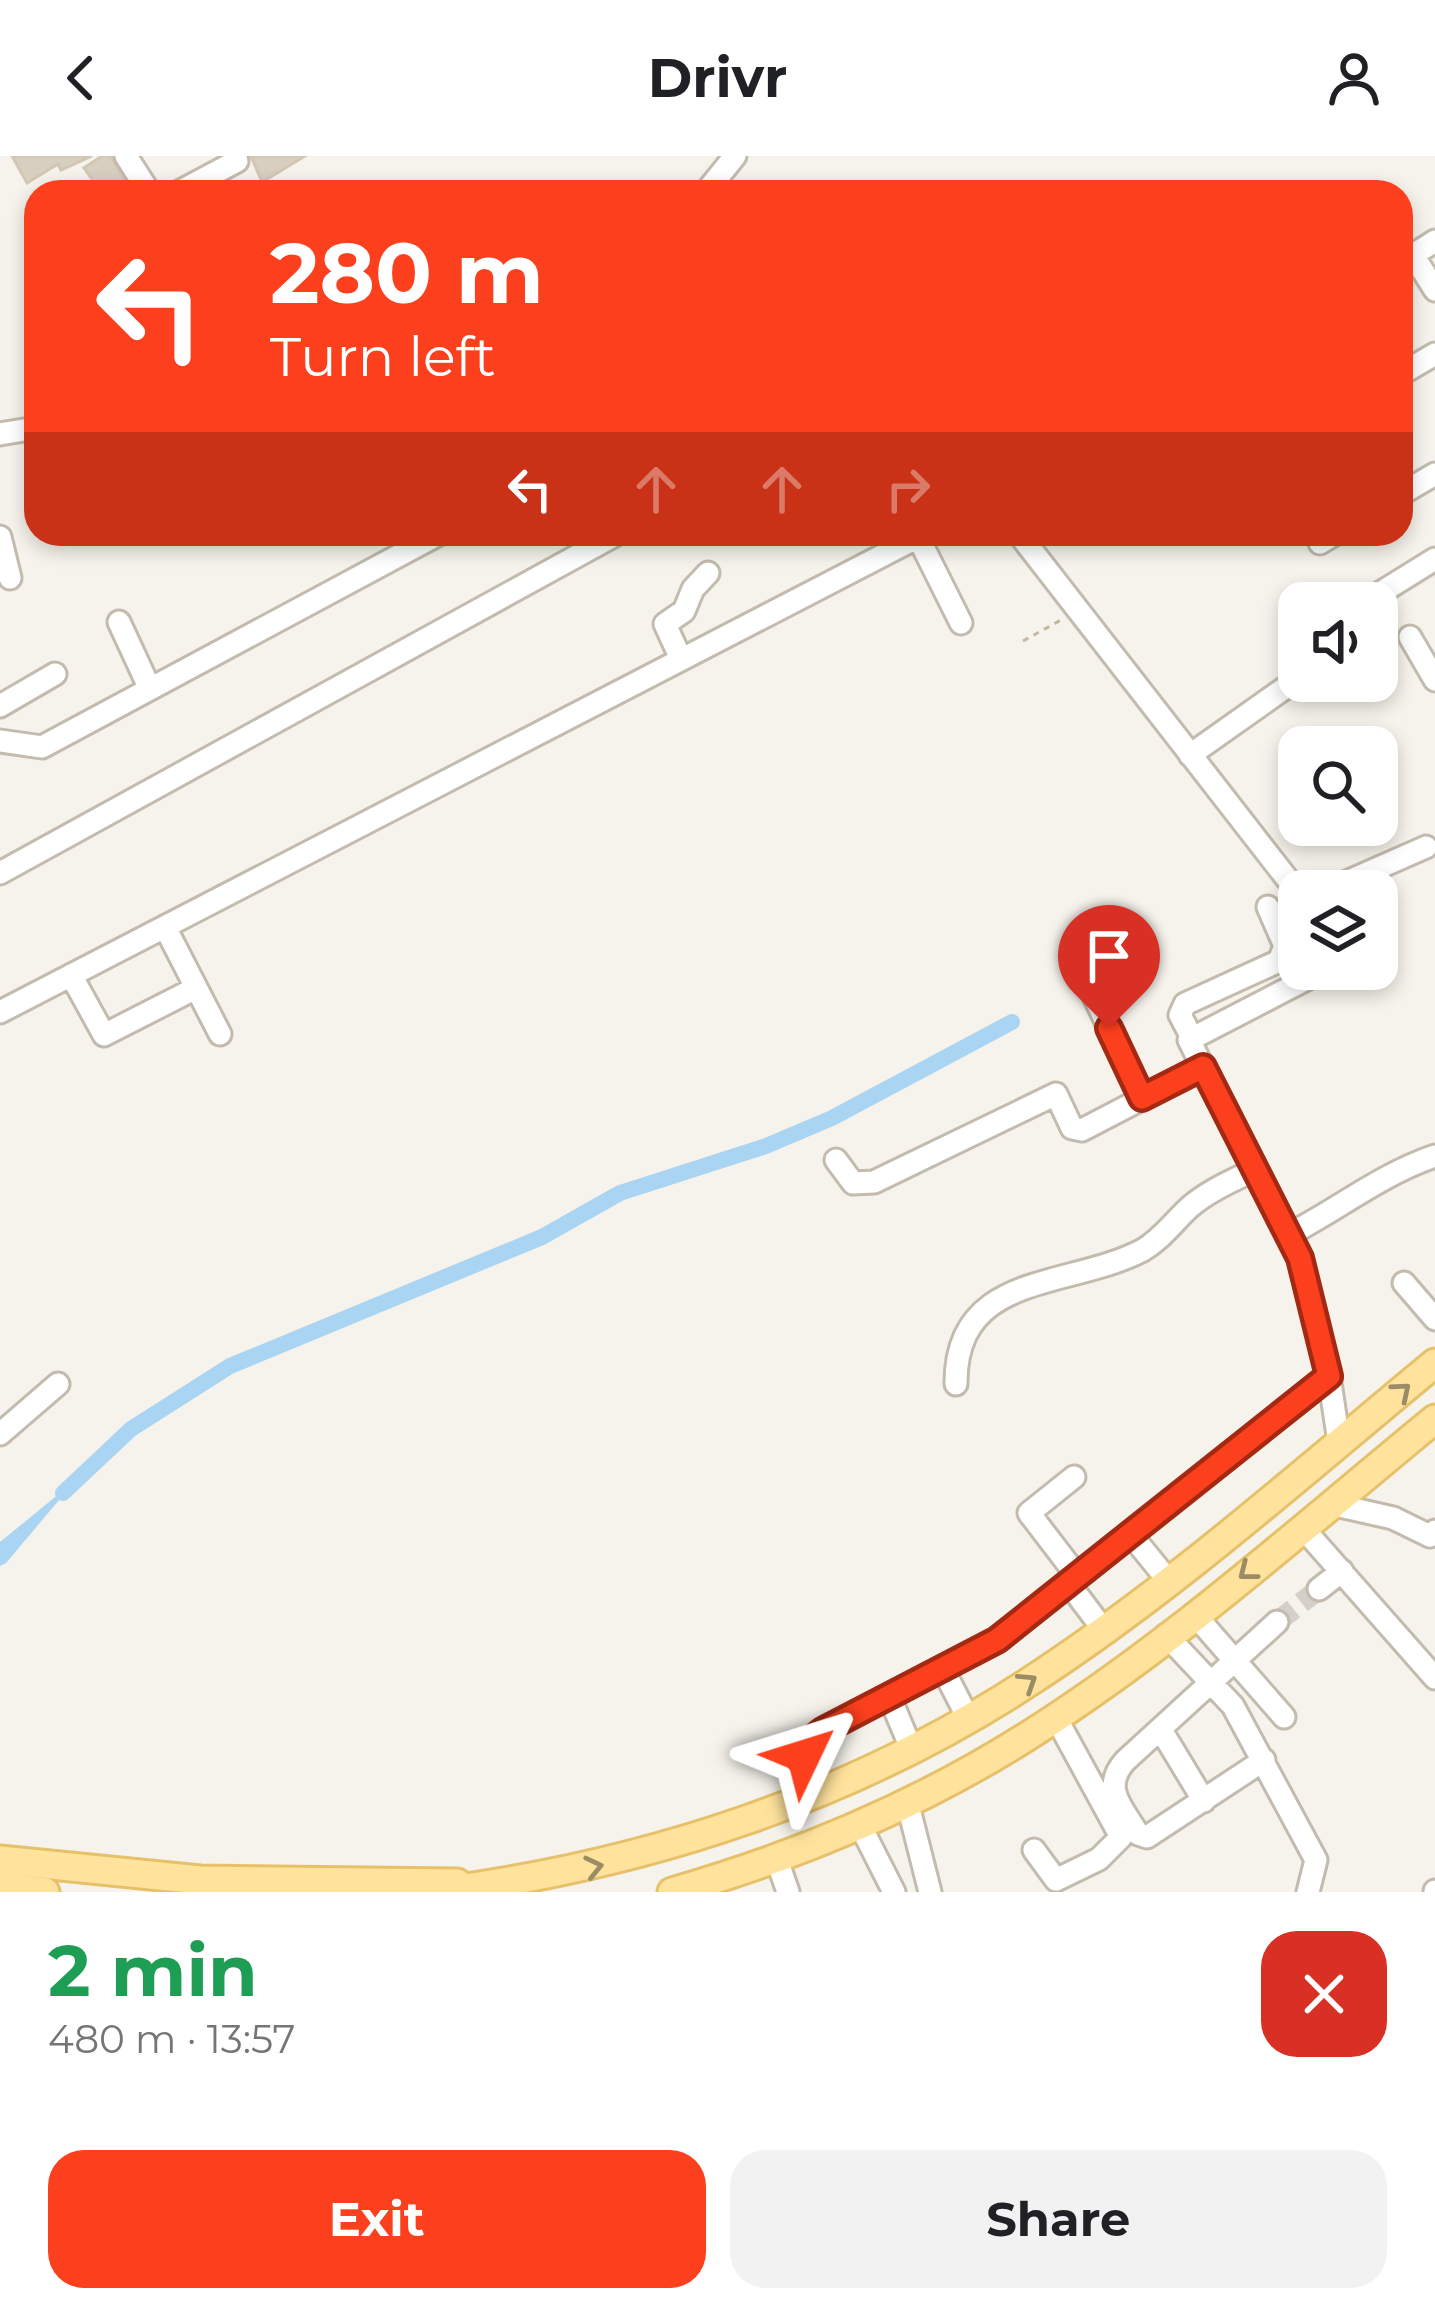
<!DOCTYPE html>
<meta charset="utf-8">
<style>
:root{--surface:#fff;--page:#f2f2f2;--text:#202124;--muted:#757577;--accent:#fc3f1d}
body{margin:0;font-family:Montserrat,sans-serif;background:var(--page);color:var(--text);height:100vh;display:flex;flex-direction:column;font-size:45px;white-space:nowrap}
*{box-sizing:border-box;margin:0}
p{font-size:39px;color:var(--muted)}
.icon{flex:none;width:66px;height:66px;fill:none;stroke:currentColor;stroke-width:2;stroke-linecap:round;stroke-linejoin:round}
.map{position:relative;height:1736px;overflow:hidden}
.drawer{display:flex;flex-direction:column;background:var(--surface);flex:1}
.drawer>*{flex:none}
.banner{position:absolute;left:24px;top:24px;width:1389px;height:366px;border-radius:36px;box-shadow:0 6px 18px #0003;background:#fc3f1d;color:#fff;overflow:hidden}
.fabs{position:absolute;left:1278px;top:426px;display:grid;gap:24px}
.fabs a{display:grid;place-items:center;width:120px;height:120px;border-radius:24px;background:var(--surface);box-shadow:0 6px 18px #0003;font-size:60px}
.pin{position:absolute;display:grid;place-items:center;width:102px;height:102px;color:#fff;margin:-123px -51px;border-radius:50% 50% 50% 0;rotate:-45deg;box-shadow:0 0 12px #0007}
.pin .icon{rotate:45deg}
.me{position:absolute;width:132px;margin:-66px;rotate:49deg;stroke-linejoin:round;filter:drop-shadow(0 0 9px #0008)}
.turn{display:flex;align-items:center;gap:42px;height:252px;padding:0 48px;font-size:54px}
.turn .icon{width:156px;height:156px;stroke-width:2.5}
.turn b{display:block;font-size:84px;line-height:102px}
.lanes{display:flex;align-items:center;height:114px;padding:0 48px;background:#0003;justify-content:center;gap:60px;direction:ltr}
.lanes .off{opacity:.35}
.round{display:grid;place-items:center;flex:none;width:126px;height:126px;border-radius:36px;background:var(--page)}
.overview{display:flex;align-items:center;justify-content:space-between;height:204px;padding:0 48px}
h1{font-size:72px;font-weight:700;line-height:90px;color:#1e9e55}
.button{display:flex;gap:24px;margin-top:auto;padding:24px 48px}
.button a{flex:1;height:138px;border-radius:36px;background:var(--accent);color:#fff;font-size:48px;font-weight:700;line-height:138px;text-align:center}
.button a+a{background:var(--page);color:var(--text)}
header{display:flex;justify-content:space-between;align-items:center;height:156px;padding:0 48px;background:var(--surface);font-size:54px;font-weight:700}
.map>svg:first-child{display:block}
</style>
<header><svg class="icon" aria-label="back" viewBox="0 0 24 24"><path d="M15 5l-7 7 7 7"/></svg>Drivr<svg class="icon" aria-label="person" viewBox="0 0 24 24"><circle cx="12" cy="8" r="4"/><path d="M4 21q1-7 8-7t8 7"/></svg></header>
<div class="map">
<svg width="1435" height="1736" viewBox="0 0 1435 1736">
<rect width="100%" height="100%" fill="#f6f3ec"/>
<path fill="#a9d4f2" d="M76 1324 6 1407 0 1410V1386Z"/>
<g fill="none" stroke-linecap="round" stroke-linejoin="round">
<path stroke="#a9d4f2" stroke-width="16" d="M63 1337 131 1273 230 1210 542 1081 620 1037 766 990 832 962 1012 866"/>
</g>
<path fill="#d8cfc1" stroke="#d3c7b4" stroke-width="3" d="M12 0H92L61 14 58 8 27 27Z
M102 0H111L131 36H101L84 12Z
M251 0H305L262 26Z"/>
<g fill="none" stroke-linecap="round" stroke-linejoin="round">
<path stroke="#d4d0c8" stroke-width="21" stroke-dasharray="21 10" stroke-linecap="butt" d="M1277 1466 1319 1433"/>
<defs>
<path id="minor" d="M126 0 149 36
M179 36 237 5
M706 36 735 0
M1413 99 1435 134
M1402 106 1435 85
M1401 218 1435 198
M0 278 36 272
M1401 338 1435 318
M1019 378 1299 738
M0 381 10 422
M918 381 961 467
M1320 387 1335 378
M1364 447 1435 403
M119 466 150 533
M1410 481 1435 524
M681 503 665 468 684 455 693 433 708 417
M0 550 55 518
M0 585 42 591 439 378
M1190 599 1299 522
M0 717 617 378
M1326 735 1426 691
M165 771 220 878
M1076 802 1142 942
M1326 813 1189 884 1300 1102 1329 1220 1339 1286
M71 819 104 879 196 832
M0 856 924 378
M1191 880 1180 859 1185 848 1279 805 1285 790 1268 751
M836 1004 853 1027 874 1026 1056 938 1072 972 1082 974 1203 911
M1290 1078C1340 1052 1382 1018 1435 1000
M1404 1127 1435 1163
M956 1228C955 1115 1069 1133 1143 1094 1163 1082 1174 1065 1191 1050 1210 1034 1234 1024 1256 1013
M0 1278 58 1228
M1074 1321 1029 1357 1078 1421
M1331 1348 1393 1362 1430 1380 1435 1375
M1302 1371 1435 1522
M1132 1380 1167 1423
M1069 1428 1103 1473
M1319 1433 1342 1415
M1194 1458 1284 1561
M1166 1479 1233 1550 1316 1704 1308 1736
M944 1515 968 1562
M890 1542 911 1592
M1161 1574 1204 1645
M1264 1604 1147 1681 1138 1678C1122 1651 1101 1632 1125 1605L1277 1466
M816 1637 804 1600 817 1579 997 1484 1329 1220
M907 1645 930 1736
M859 1667 894 1736
M1034 1694 1056 1724 1099 1703 1121 1681 1055 1560
M776 1701 788 1736
M1435 1736V1735"/>
<path id="major" d="M0 1704 200 1724 457 1727
M0 1731 45 1736
M437 1736C645 1709 849 1643 1026 1528 1170 1435 1302 1317 1435 1207
M672 1736C794 1701 916 1650 1023 1583 1170 1491 1302 1372 1435 1263"/>
</defs>
<use href="#minor" stroke="#c2bbae" stroke-width="27"/>
<use href="#major" stroke="#e6c16a" stroke-width="33"/>
<path stroke="#c4b79f" stroke-width="3" stroke-dasharray="6 6" stroke-linecap="butt" d="M1023 485 1061 464"/>
<use href="#minor" stroke="#fff" stroke-width="21"/>
<use href="#major" stroke="#ffe39c" stroke-width="27"/>
</g>
<defs><path id="oneway-chevron" d="M-2-3.5L2.5 0L-2 3.5" fill="none" stroke-width="1.6" stroke-linecap="round" stroke-linejoin="round" transform="scale(3)"/></defs>
<g stroke="#9c8c66">
<use href="#oneway-chevron" transform="translate(1402 1235) rotate(-40)"/>
<use href="#oneway-chevron" transform="translate(1247 1416) rotate(142)"/>
<use href="#oneway-chevron" transform="translate(1028 1526) rotate(-33)"/>
<use href="#oneway-chevron" transform="translate(594 1711) rotate(-13)"/>
</g>
<g fill="none" stroke-linecap="round" stroke-linejoin="round">
<defs>
<path id="route" d="M804 1600 811 1584 824 1574 997 1484 1329 1220 1300 1102 1203 911 1142 942 1109 872"/>
</defs>
<use href="#route" stroke="#a42913" stroke-width="30"/>
<use href="#route" stroke="#fc3f1d" stroke-width="21"/>
</g>
</svg>
<div class="fabs">
<a><svg class="icon" aria-label="sound" viewBox="0 0 24 24"><path d="M4 9h4l5-4v14l-5-4H4zM17 9q2 3 0 6"/></svg></a>
<a><svg class="icon" aria-label="search" viewBox="0 0 24 24"><circle cx="10" cy="10" r="6"/><path d="M15 15l6 6"/></svg></a>
<a><svg class="icon" aria-label="layers" viewBox="0 0 24 24"><path d="M12 4l9 5-9 5-9-5zM3 14l9 5 9-5"/></svg></a>
</div>
<div class="pin" style="left:1109px;top:872px;background:#d93025"><svg class="icon" aria-label="arrive" viewBox="0 0 24 24"><path d="M6 21V4h12l-3 4 3 4H6"/></svg></div>
<svg class="me" style="left:804px;top:1600px" viewBox="-20 -20 40 40"><path d="M0-17L14 15 0 8-14 15z" fill="#fc3f1d" stroke="#fff" stroke-width="4"/></svg>
<div class="banner">
<div class="turn"><svg class="icon" aria-label="left" viewBox="0 0 24 24"><path d="M17 20v-9H6M10 6l-5 5 5 5"/></svg><div><b>280 m</b>Turn left</div></div>
<div class="lanes"><svg class="icon" aria-label="left" viewBox="0 0 24 24"><path d="M17 20v-9H6M10 6l-5 5 5 5"/></svg><svg class="icon off" aria-label="ahead" viewBox="0 0 24 24"><path d="M12 20V5M6 11l6-6 6 6"/></svg><svg class="icon off" aria-label="ahead" viewBox="0 0 24 24"><path d="M12 20V5M6 11l6-6 6 6"/></svg><svg class="icon off" aria-label="right" viewBox="0 0 24 24"><path d="M7 20v-9h11M14 6l5 5-5 5"/></svg></div>
</div>
</div>
<section class="drawer">
<div class="overview"><div><h1>2 min</h1><p>480 m · 13:57</p></div><a class="round" style="background:#d93025;color:#fff"><svg class="icon" aria-label="close" viewBox="0 0 24 24"><path d="M6 6l12 12M18 6L6 18"/></svg></a></div>
<div class="button"><a>Exit</a><a>Share</a></div>
</section>
